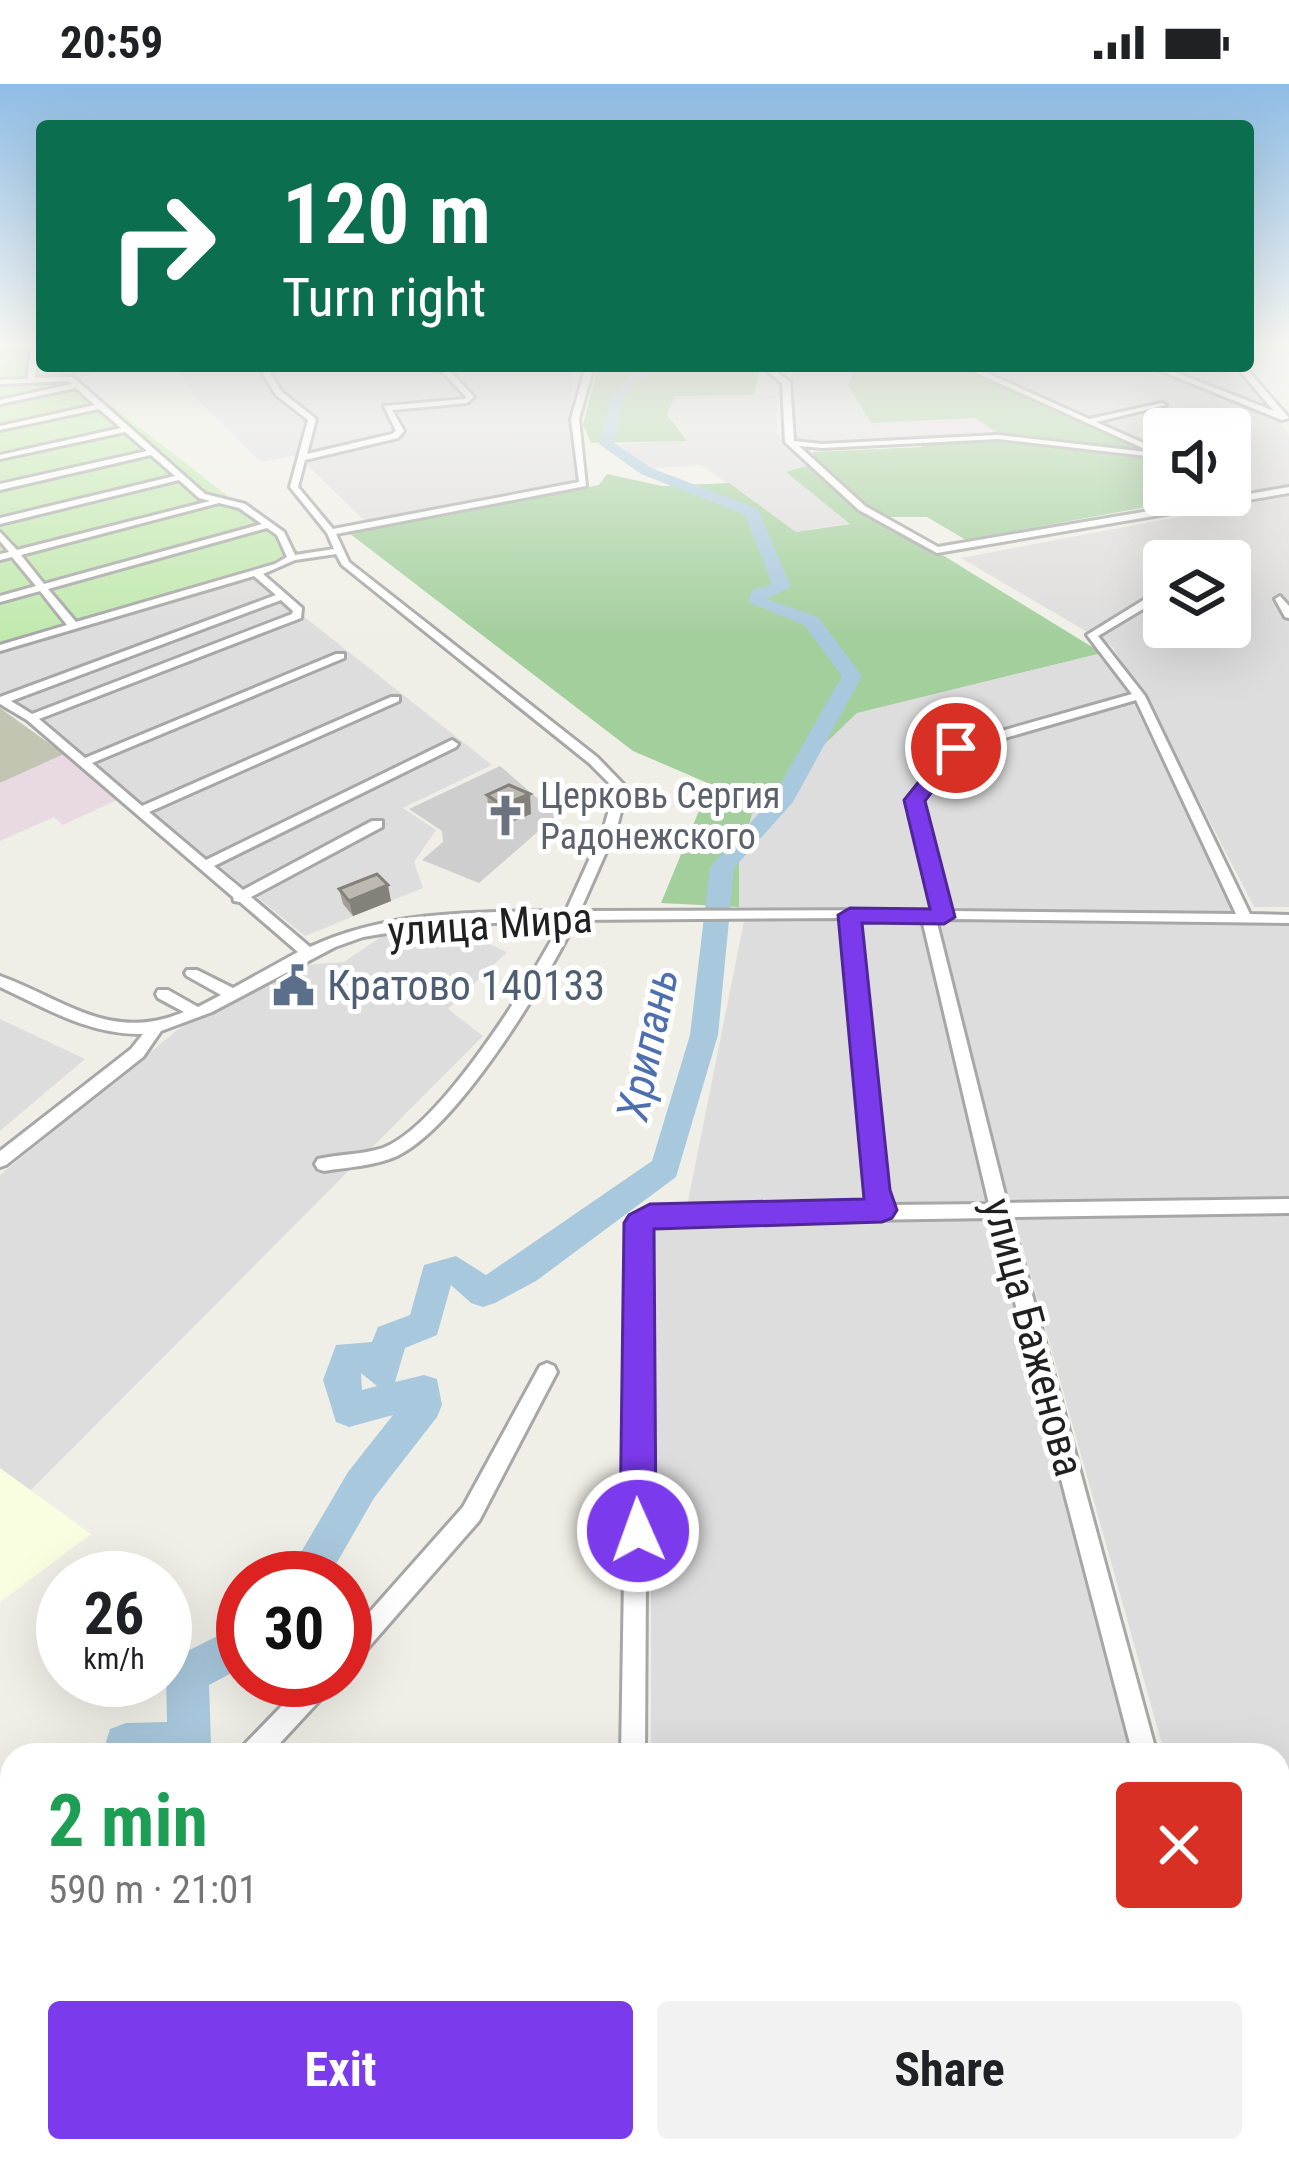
<!DOCTYPE html>
<meta charset="utf-8">
<style>
:root{--surface:#fff;--page:#f2f2f2;--text:#202124;--muted:#757577;--accent:#7c3aed}
body{margin:0;font-family:"Roboto Condensed",sans-serif;background:var(--page);color:var(--text);height:100vh;display:flex;flex-direction:column;font-size:45px;white-space:nowrap}
*{box-sizing:border-box;margin:0}
p{font-size:39px;color:var(--muted)}
.icon{flex:none;width:66px;height:66px;fill:none;stroke:currentColor;stroke-width:2;stroke-linecap:round;stroke-linejoin:round}
.map{position:relative;flex:1;overflow:hidden}
.sheet{position:absolute;left:0px;top:1659px;width:1290px;height:420px;display:flex;flex-direction:column;background:var(--surface);border-radius:36px 36px 0 0;box-shadow:0 12px 48px #0002}
.sheet>*{flex:none}
.banner{position:absolute;left:36px;top:36px;width:1218px;height:252px;border-radius:12px;box-shadow:0 12px 48px #0002;background:#0b6e4f;color:#fff;overflow:hidden}
.fabs{position:absolute;left:1143px;top:324px;display:grid;gap:24px}
.fabs a{display:grid;place-items:center;width:108px;height:108px;border-radius:12px;background:var(--surface);box-shadow:0 12px 48px #0002;font-size:60px}
.speed{position:absolute;left:36px;top:1467px;display:flex;gap:24px;font-size:60px;font-weight:700;text-align:center}
.speed>*{display:grid;place-content:center;width:156px;height:156px;border-radius:50%;background:var(--surface);box-shadow:0 12px 48px #0002;line-height:1}
.speed small{font-size:30px;font-weight:400}
.speed .limit{border:18px solid #d22;background:#fff;color:#111}
.pin{position:absolute;display:grid;place-items:center;width:102px;height:102px;color:#fff;margin:-51px;border:6px solid #fff;border-radius:50%;box-shadow:0 3px 12px #0007}
.me{position:absolute;width:132px;margin:-66px;rotate:358deg;stroke-linejoin:round;filter:drop-shadow(0 0 9px #0008)}
.turn{display:flex;align-items:center;gap:42px;height:252px;padding:0 48px;font-size:54px}
.turn .icon{width:156px;height:156px;stroke-width:2.5}
.turn b{display:block;font-size:84px;line-height:102px}
.round{display:grid;place-items:center;flex:none;width:126px;height:126px;border-radius:12px;background:var(--page)}
.summary{display:flex;align-items:center;justify-content:space-between;height:204px;padding:0 48px}
h1{font-size:72px;font-weight:700;line-height:90px;color:#1e9e55}
.cta{display:flex;gap:24px;margin-top:auto;padding:24px 48px}
.cta a{flex:1;height:138px;border-radius:12px;background:var(--accent);color:#fff;font-size:48px;font-weight:700;line-height:138px;text-align:center}
.cta a+a{background:var(--page);color:var(--text)}
.status{display:flex;justify-content:space-between;align-items:center;height:84px;padding:0 60px;background:var(--surface);direction:ltr}
.status svg{height:33px;fill:currentColor}
.map>svg:first-child{display:block}
</style>
<div class="status"><b>20:59</b><svg viewBox="0 0 49 12"><path d="M0 12V9h3v3zM5 12V6h3v6zM10 12V3h3v9zM15 12V0h3v12zM26 1h20v11H26zM47 4h2v5h-2z"/></svg></div>
<div class="map">
<svg width="1289" height="2079" viewBox="0 0 1289 2079">
<rect width="100%" height="100%" fill="#f0efe7"/>
<path fill="#dedddd" fill-rule="evenodd" d="M175 282H572L571 365 581 395 365 437 297 371 261 378 196 314Z
M794 282 855 286 871 338 885 359 794 356 789 295Z
M969 282H1146L1278 335 1289 351V404L1260 409 1230 396V345H1164V369Z
M1159 282H1233L1270 324Z
M777 311V349L810 381 788 388 852 439 796 448 701 381 647 385 610 361 686 356 667 331 675 312Z
M1289 412V823H1254L1144 610 1128 593 1113 563 961 474ZM1164 477H1230V543H1164Z
M251 491 492 681 403 724 436 746 414 778 423 804 305 852 36 634 0 614V566Z
M1102 569 1129 609 936 662 940 667 905 718 934 829 739 823V777L752 730 857 629Z
M1133 618 1234 829 954 827 927 719 963 668Z
M744 837 1289 839V1115L687 1122Z
M455 844 507 868 448 925 483 952 30 1407 0 1390V1091L181 943 302 881 344 878 388 848Z
M0 935 85 975 0 1047Z
M1013 1128 1289 1131V1962H1278V1671H1165Z
M990 1135 1132 1671H651V1137Z
M12 1959V2067H1278V2021L1289 2024V2079H0V1983Z"/>
<path fill="#e9d9e3" d="M975 334 998 349 885 359 871 339Z
M64 670 119 715 63 741 54 733 0 757V699Z"/>
<path fill="#fafee1" d="M0 1384 91 1450 0 1518Z"/>
<path fill="#cecece" d="M500 682 557 731 479 799 422 776 443 758 442 747 409 725Z"/>
<path fill="#c2c5b2" d="M0 624 64 670 0 699Z"/>
<path fill="#c1e9ae" d="M0 262H42V282H86L94 289 77 295 302 470 0 563Z"/>
<path fill="#a3cf9c" d="M598 282H771L760 283 754 311 675 312 667 331 687 357 591 359 583 341Z
M802 282H958L1164 374V411H1212L966 456 927 433H887L859 417 820 382 812 368 922 363 917 355 996 348 975 334 871 339 848 301 854 287Z
M810 381 868 432 923 459 1102 569 857 629 752 730 739 777V823L661 819 710 700 633 667 349 449 599 401 607 390 662 402 729 399 796 448 850 440 786 388Z"/>
<g fill="none" stroke-linecap="round" stroke-linejoin="round">
<path fill="#a8c8dd" fill-rule="evenodd" d="M641 282H655L625 311 614 359 651 384 758 425 791 503 766 515 818 533 862 592 793 718 734 784 718 951 676 1093 536 1197 495 1219 483 1223 471 1219 451 1201 437 1251 405 1264 395 1298 424 1291 437 1295 442 1321 437 1333 374 1414 328 1494H286L348 1388 393 1331 349 1343 336 1338 323 1296 336 1261 372 1258 378 1243 410 1231 424 1181 456 1172 486 1191 652 1077 690 951 710 783 772 715 842 592 804 541 748 518 752 506 772 500 745 431 641 390 599 360 612 310ZM361 1289 377 1302 362 1306Z
M243 1539V1583L209 1601 211 1660 206 1671H102L110 1645 126 1639 167 1638 166 1590 172 1575Z
M12 1761V1813L0 1818V1766Z"/>
<defs>
<path id="street" d="M32 262H38L35 294 73 293 205 410 245 420 284 448 295 471 334 465 327 449 290 403 308 336 276 311 258 282H266L282 308 316 335 307 370 392 350 396 347 384 322 465 315 466 313 437 282H445L474 313 467 319 392 326 404 347 398 354 305 376 298 403 333 445 579 398 571 335 586 282H594L579 335 586 402 336 450 349 478 597 673 627 704 617 743 580 827 935 826 909 716 911 713 952 661 1132 610 1087 551 1150 512H1158V516L1098 552 1145 612 1250 830 1289 831V839L949 835 944 837 936 835 1007 1119 1289 1115V1129L1011 1133 1157 1671H1133L993 1134 652 1139 648 1142 645 1671H621L630 1139 633 1134 649 1125 872 1121 867 1106 843 834 576 836C546 898 458 1043 397 1072 375 1082 348 1083 324 1087L318 1085 315 1080 318 1075C339 1070 362 1071 383 1064 441 1042 534 892 562 836L429 842 363 853 335 863 212 928 161 947 143 973 6 1081 0 1083V1067L131 965 143 950C90 951 47 925 0 903V892C66 916 110 959 184 928L158 914 156 910 158 906H168L198 923 221 911 187 892 185 889 187 886H197L233 904 298 868 240 818 234 817 233 813 27 636 0 620V613L276 511 254 492 0 567V561L67 541 40 507 0 518V512L36 502 12 473 0 476V470L9 468 0 457V448L17 466 210 417 199 414 179 396 0 440V434L175 392 151 371 0 406V400L147 367 125 348 0 375V371L121 344 99 325 0 346V342L95 321 76 304 0 320V316L72 300 68 297 0 300V296L27 295ZM219 419 239 424 262 440 44 500 21 471ZM267 444 277 451 287 473 275 480 76 538 48 505ZM336 470 342 481 589 679 615 705 604 743 566 827C481 828 388 826 310 863L251 813 382 743V737H372L243 806 214 782 456 663 458 660 452 656 206 776 149 728 399 617V613H391L142 722 92 679 344 574V570H336L85 674 39 635 301 534 302 524 263 490 295 476ZM281 516 293 527 292 530 32 630 11 617ZM1136 616 1236 830 949 827 921 716 960 667ZM857 835H922L989 1120 889 1121 885 1106Z
M761 282H769L790 298 794 357 822 360 998 351 1164 370V374L998 355 822 364 799 362 865 422 938 463 1289 403V409L937 469 859 426 785 358 782 299Z
M961 282H971L1089 335 1162 319 1166 321 1096 338 1148 361 1145 365Z
M1149 282H1159L1274 327 1236 282H1244L1289 334 1282 336Z
M1280 512 1289 522V534L1285 533 1275 515Z
M547 1279 554 1282 557 1288 479 1437 353 1581 345 1585V1556L463 1423 540 1282Z
M307 1596H335L331 1604 269 1671H240L243 1662Z
M1278 1982 1289 1984V2012L1278 2010Z
M12 2058V2067H38L34 2079H4Z
M617 2067H647V2079H617Z
M1236 2067H1266L1269 2079H1239Z"/>
</defs>
<use href="#street" stroke="#a7a7a7" stroke-width="6"/>
<use href="#street" fill="#fff" fill-rule="evenodd"/>
</g>
<path fill="#a39e97" d="M487 711 531 730 504 741 489 731Z
M339 805 391 817 353 832 343 820Z"/>
<path fill="#84817b" d="M530 710 531 730 504 741 502 721Z
M388 801 391 817 353 832 349 817Z"/>
<path fill="#bdb8b0" stroke="#84817b" stroke-width="3" d="M509 701 530 710 502 721 487 711Z
M377 790 388 801 349 817 339 805Z"/>
<linearGradient id="sky" x2="0" y2="1"><stop stop-color="#8ebce4"/><stop offset="0.47" stop-color="#f8f8f4"/><stop offset="1" stop-color="#f8f8f4" stop-opacity="0"/></linearGradient>
<rect width="1289" height="553" fill="url(#sky)"/>
<path fill="#7c3aed" stroke="#51269a" stroke-width="3" d="M949 660 966 664 925 717 955 833 944 840 862 839 890 1106 897 1126 892 1134 882 1138 654 1145 656 1447 651 1459 638 1464 625 1459 620 1447 624 1139 629 1131 650 1120 864 1115 838 831 850 824 930 825 904 716Z"/>
<defs>
<symbol id="church-bare" viewBox="-9 -9 18 18"><path d="M-1.2-6h2.4v3.5h3.3v2.4h-3.3V6h-2.4V-.1h-3.3v-2.4h3.3Z" fill="#6b7280" stroke="#fff" stroke-width="2.5" paint-order="stroke"/></symbol>
<symbol id="civic-bare" viewBox="-9 -9 18 18"><path d="M-.6-6.5H3V-4.5H.6V-3L4-1V1h2V6H-6V1h2V-1L-.6-3ZM-1.2 2.5V6h2.4V2.5Z" fill="#5c6f8a" stroke="#fff" stroke-width="2.5" paint-order="stroke"/></symbol>
</defs>
<g fill-rule="evenodd">
<use href="#church-bare" x="476" y="702" width="59" height="59"/>
<use href="#civic-bare" x="264" y="872" width="59" height="59"/>
</g>
<g text-anchor="middle" stroke-width="10" stroke-linejoin="round" paint-order="stroke">
<g font-size="36" fill="#5b616d" stroke="#fff" text-anchor="start">
<text x="540" y="724">Церковь Сергия<tspan x="540" dy="41">Радонежского</tspan></text>
</g>
<g font-size="42" fill="#202020" stroke="#fff">
<text transform="translate(490 840) rotate(-4)" y="15">улица Мира</text>
<text transform="translate(1034 1253) rotate(75)" y="15">улица Баженова</text>
</g>
<g font-size="42" fill="#4e5e75" stroke="#fff" text-anchor="start">
<text x="327" y="916">Кратово 140133</text>
</g>
<g font-size="45" font-style="italic" fill="#4d6eaf" stroke="#fff">
<text transform="translate(647 960) rotate(-78)" y="16">Хрипань</text>
</g>
</g>
</svg>
<div class="fabs">
<a><svg class="icon" aria-label="sound" viewBox="0 0 24 24"><path d="M4 9h4l5-4v14l-5-4H4zM17 9q2 3 0 6"/></svg></a>
<a><svg class="icon" aria-label="layers" viewBox="0 0 24 24"><path d="M12 4l9 5-9 5-9-5zM3 14l9 5 9-5"/></svg></a>
</div>
<div class="speed"><div>26<small>km/h</small></div><div class="limit">30</div></div>
<div class="pin" style="left:956px;top:664px;background:#d93025"><svg class="icon" aria-label="arrive" viewBox="0 0 24 24"><path d="M6 21V4h12l-3 4 3 4H6"/></svg></div>
<svg class="me" style="left:638px;top:1447px" viewBox="-20 -20 40 40"><circle r="17" fill="#7c3aed" stroke="#fff" stroke-width="3"/><path d="M0-11L8 9 0 5-8 9z" fill="#fff"/></svg>
<div class="banner">
<div class="turn"><svg class="icon" aria-label="right" viewBox="0 0 24 24"><path d="M7 20v-9h11M14 6l5 5-5 5"/></svg><div><b>120 m</b>Turn right</div></div>
</div>
<section class="sheet">
<div class="summary"><div><h1>2 min</h1><p>590 m · 21:01</p></div><a class="round" style="background:#d93025;color:#fff"><svg class="icon" aria-label="close" viewBox="0 0 24 24"><path d="M6 6l12 12M18 6L6 18"/></svg></a></div>
<div class="cta"><a>Exit</a><a>Share</a></div>
</section>
</div>
